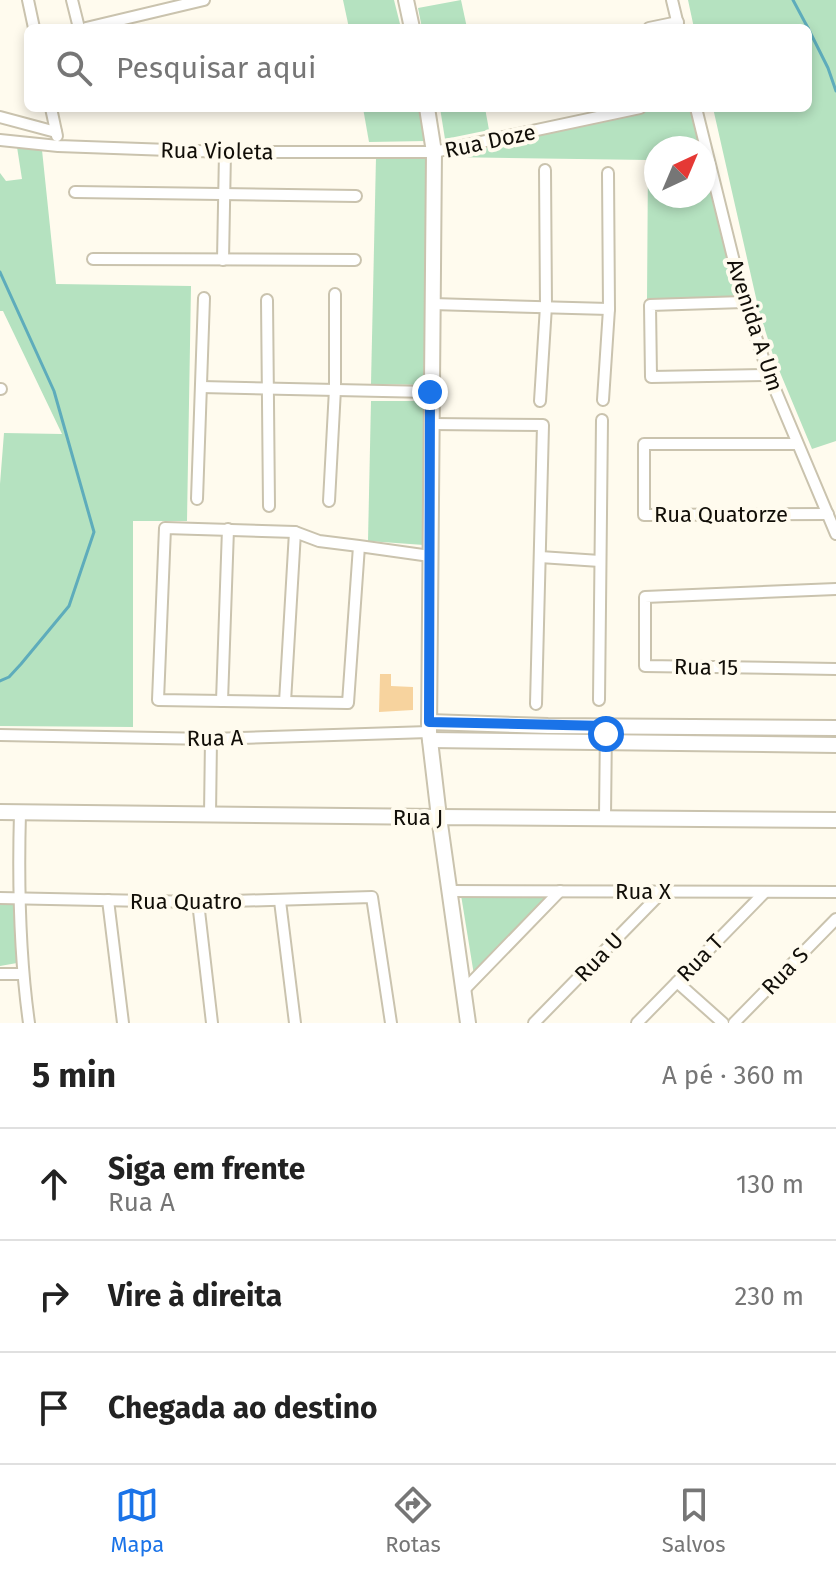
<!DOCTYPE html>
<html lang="pt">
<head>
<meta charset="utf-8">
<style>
	:root { --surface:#fff; --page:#f2f2f2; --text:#222; --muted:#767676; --line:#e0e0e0; --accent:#1a73e8 }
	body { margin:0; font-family:"Fira Sans",sans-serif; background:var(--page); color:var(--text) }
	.compass { position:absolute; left:644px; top:136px; width:72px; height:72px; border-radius:50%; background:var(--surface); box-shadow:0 4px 12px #0003; rotate:44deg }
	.stop { position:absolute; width:24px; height:24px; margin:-18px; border:6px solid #1a73e8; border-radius:50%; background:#fff }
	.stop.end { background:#1a73e8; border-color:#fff; box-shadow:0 2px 8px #0008 }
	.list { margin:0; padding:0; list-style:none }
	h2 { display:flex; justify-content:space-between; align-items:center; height:104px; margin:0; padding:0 32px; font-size:34px }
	h2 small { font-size:26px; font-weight:400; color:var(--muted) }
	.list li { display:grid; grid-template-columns:52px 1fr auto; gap:24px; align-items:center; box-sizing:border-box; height:112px; padding:0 32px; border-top:2px solid var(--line) }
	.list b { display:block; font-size:30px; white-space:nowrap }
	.list p { margin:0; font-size:26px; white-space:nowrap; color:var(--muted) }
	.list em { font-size:26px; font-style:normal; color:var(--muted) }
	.icon { flex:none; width:44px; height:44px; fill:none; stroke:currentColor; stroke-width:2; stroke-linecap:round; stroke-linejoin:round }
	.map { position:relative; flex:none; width:836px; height:1023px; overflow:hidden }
	.search { position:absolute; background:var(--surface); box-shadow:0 4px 12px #0003; left:24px; right:24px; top:24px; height:88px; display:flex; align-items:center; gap:20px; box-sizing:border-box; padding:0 28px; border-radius:12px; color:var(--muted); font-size:30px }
	.sheet { height:440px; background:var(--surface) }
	nav { display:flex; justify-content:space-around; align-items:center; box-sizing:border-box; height:112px; border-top:2px solid var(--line); background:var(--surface); font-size:22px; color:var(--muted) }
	nav a { display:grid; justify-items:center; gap:4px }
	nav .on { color:var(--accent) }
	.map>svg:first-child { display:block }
	.green { fill:#b5e2c0 }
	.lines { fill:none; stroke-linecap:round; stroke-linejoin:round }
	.stream { stroke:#5eacbb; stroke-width:3 }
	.building { fill:#f7d39e }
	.minor-casing { stroke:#cac3ae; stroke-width:14 }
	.tertiary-casing { stroke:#cac3ae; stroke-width:18 }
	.secondary-casing { stroke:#cac3ae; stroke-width:18 }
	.minor { stroke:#fff; stroke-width:10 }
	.tertiary { stroke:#fff; stroke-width:14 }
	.secondary { stroke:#fff; stroke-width:14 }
	.route { stroke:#1a73e8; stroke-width:10 }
	.labels { text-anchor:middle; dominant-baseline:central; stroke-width:8; stroke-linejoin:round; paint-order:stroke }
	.street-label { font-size:22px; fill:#110e08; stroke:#fffbee }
</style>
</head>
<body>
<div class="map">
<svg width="836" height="1023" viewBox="0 0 836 1023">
	<rect width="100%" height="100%" fill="#fffbee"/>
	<g class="green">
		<path d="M343 0H394L401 28H349Z"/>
		<path d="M461 0 467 28H422L418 8Z"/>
		<path d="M688 0H836V441L812 449 774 358 759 311 713 108H808V28H694Z"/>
		<path d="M363 108H419L426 141 369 142Z"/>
		<path d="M440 108H485L489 130 445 139Z"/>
		<path d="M659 108H692L702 148H656V196H704V158L738 296 647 301 648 160 446 157Z"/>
		<path d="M17 147 42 150 56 284 191 286 187 521H133V727L0 726V484L4 433 62 434 3 311H0V173L6 181 22 179Z"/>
		<path d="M427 156 426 385 371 384 376 157Z"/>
		<path d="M371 401H426L424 545 368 541Z"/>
		<path d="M553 894 474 975 461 895Z"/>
		<path d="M0 902H13L17 963 0 966Z"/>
	</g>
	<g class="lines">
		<g class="stream">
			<path d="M793 0 808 28"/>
			<path d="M808 28 828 68 836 91"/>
			<path d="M0 272 54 391 94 532 69 606 21 664 9 677 0 681"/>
		</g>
	</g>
	<path class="building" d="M380 674H391V686L413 687V710L379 712Z"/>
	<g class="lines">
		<g class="minor-casing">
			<g id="minor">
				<path d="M28 0 34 28"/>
				<path d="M72 0 79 28"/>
				<path d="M672 0 678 25"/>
				<path d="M86 28 204 0"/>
				<path d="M649 28 678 22"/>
				<path d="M51 108 57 136"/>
				<path d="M696 108 744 302 769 375 836 534"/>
				<path d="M0 117 56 132"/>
				<path d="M0 140 58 146 225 152H434L640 108"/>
				<path d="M75 192 356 196"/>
				<path d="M93 259 355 260"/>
				<path d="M223 260 225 152"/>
				<path d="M267 300 269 506"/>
				<path d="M744 302 650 305 651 377 769 375"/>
				<path d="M432 304 609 309"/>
				<path d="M201 387 430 392"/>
				<path d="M0 389H1"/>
				<path d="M603 400 609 309 608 173"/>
				<path d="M540 401 546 306 545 170"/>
				<path d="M431 424 543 425 536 704"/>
				<path d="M797 444H644V515L828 514"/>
				<path d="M197 499 204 298"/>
				<path d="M329 501 335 389V294"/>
				<path d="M359 546 348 703 158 700 165 528 295 532 319 541 359 546 430 556"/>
				<path d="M540 557 600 561"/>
				<path d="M836 589 645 597V666L836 669"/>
				<path d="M599 700 602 420"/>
				<path d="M222 701 228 529"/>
				<path d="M285 702 295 532"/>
				<path d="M0 735 211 739 429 732"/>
				<path d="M20 812C18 883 19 952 29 1023"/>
				<path d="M210 815 211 739"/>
				<path d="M605 817 606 726"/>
				<path d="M449 891 836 892"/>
				<path d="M0 898 198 902 372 897 391 1023"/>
				<path d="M108 900 123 1023"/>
				<path d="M280 901 295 1023"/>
				<path d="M198 902 212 1023"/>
				<path d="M0 974H22"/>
				<path d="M677 982 723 1023"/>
				<path d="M463 991 560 891"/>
				<path d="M534 1023 664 890"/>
				<path d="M637 1023 764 893"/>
				<path d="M734 1023 836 919"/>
			</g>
		</g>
		<g class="tertiary-casing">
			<g id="tertiary">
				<path d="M429 722 548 726 836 728"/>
				<path d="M430 740 836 745"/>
				<path d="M468 1023 439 817 836 820"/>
			</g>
		</g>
		<g class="secondary-casing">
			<g id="secondary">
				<path d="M406 0 412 28"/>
				<path d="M0 812 439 817 429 732 434 152 427 108"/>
			</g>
		</g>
		<use href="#minor" class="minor"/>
		<use href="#tertiary" class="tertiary"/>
		<use href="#secondary" class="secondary"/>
	</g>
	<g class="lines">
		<path class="route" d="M430 392 429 722 606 726V734"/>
	</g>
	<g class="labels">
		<g class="street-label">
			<text transform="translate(490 141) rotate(-12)">Rua Doze</text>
			<text transform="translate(217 151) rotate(1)">Rua Violeta</text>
			<text transform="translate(755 325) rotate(72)">Avenida A Um</text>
			<text x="721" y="514">Rua Quatorze</text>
			<text transform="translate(706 667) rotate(1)">Rua 15</text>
			<text transform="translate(215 738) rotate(-1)">Rua A</text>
			<text x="418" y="817">Rua J</text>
			<text x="643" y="891">Rua X</text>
			<text x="186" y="901">Rua Quatro</text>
			<text transform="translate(599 957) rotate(-46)">Rua U</text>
			<text transform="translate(700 958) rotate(-46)">Rua T</text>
			<text transform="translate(785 971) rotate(-46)">Rua S</text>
		</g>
	</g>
</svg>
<svg class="compass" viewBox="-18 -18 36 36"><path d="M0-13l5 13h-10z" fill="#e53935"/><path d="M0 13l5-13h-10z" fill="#767676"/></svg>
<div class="stop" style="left:606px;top:734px"></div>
<div class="stop end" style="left:430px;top:392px"></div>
<div class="search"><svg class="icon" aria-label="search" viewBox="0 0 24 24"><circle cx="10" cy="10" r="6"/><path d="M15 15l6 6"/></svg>Pesquisar aqui</div>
</div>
<section class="sheet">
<h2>5 min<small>A pé · 360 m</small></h2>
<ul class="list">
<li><svg class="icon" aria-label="ahead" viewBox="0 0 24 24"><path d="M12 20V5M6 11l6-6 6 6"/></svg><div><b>Siga em frente</b><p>Rua A</p></div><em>130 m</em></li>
<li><svg class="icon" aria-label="right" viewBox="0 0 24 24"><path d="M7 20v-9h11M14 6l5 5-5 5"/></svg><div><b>Vire à direita</b></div><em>230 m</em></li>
<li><svg class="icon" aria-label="arrive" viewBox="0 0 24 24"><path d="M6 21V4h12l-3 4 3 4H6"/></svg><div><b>Chegada ao destino</b></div></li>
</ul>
</section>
<nav>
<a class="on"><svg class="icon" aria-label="map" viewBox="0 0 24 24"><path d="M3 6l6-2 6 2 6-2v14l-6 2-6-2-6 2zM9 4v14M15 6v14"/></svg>Mapa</a>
<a><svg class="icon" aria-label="directions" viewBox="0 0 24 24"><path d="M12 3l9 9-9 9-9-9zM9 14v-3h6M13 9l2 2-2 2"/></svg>Rotas</a>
<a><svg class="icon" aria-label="saved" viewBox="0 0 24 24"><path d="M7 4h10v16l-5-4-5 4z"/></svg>Salvos</a>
</nav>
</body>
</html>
